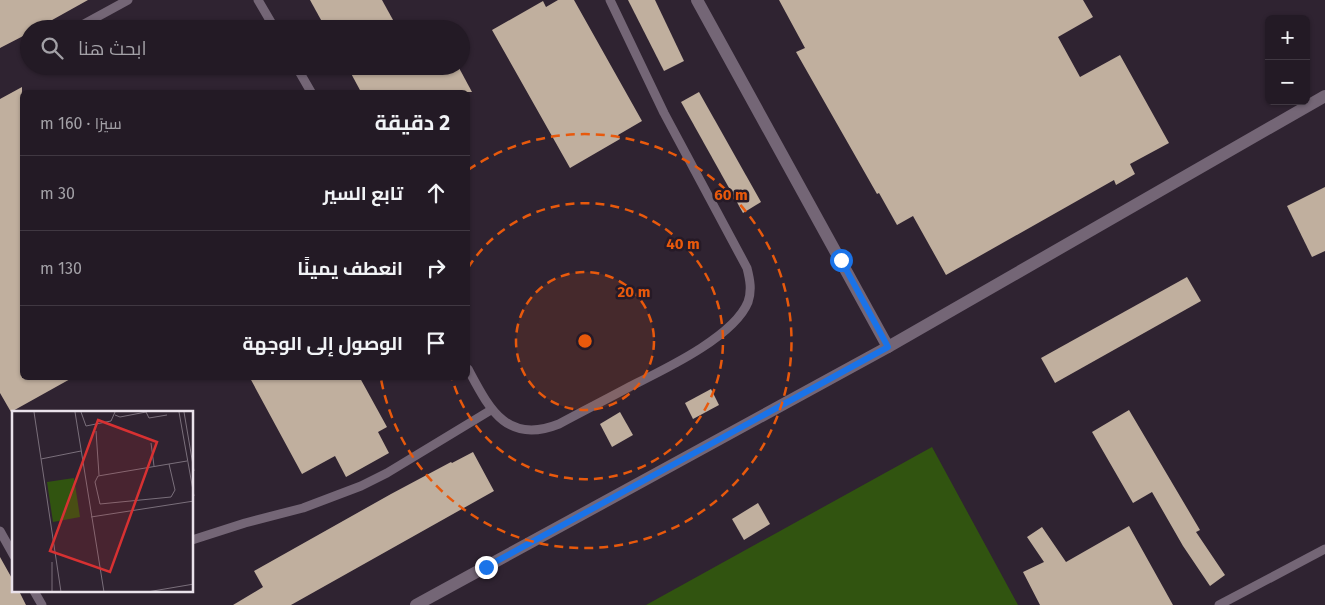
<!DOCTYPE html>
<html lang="ar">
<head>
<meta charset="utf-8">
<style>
	:root { --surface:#231a25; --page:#2b232d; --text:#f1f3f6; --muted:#a3a1a7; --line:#403842 }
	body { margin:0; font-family:"Fira Sans",Cairo,sans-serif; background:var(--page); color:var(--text); direction:rtl }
	.controls { position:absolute; right:15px; top:15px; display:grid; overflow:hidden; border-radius:8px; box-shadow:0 1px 4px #0004 }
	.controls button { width:45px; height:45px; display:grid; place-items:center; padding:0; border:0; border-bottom:1px solid var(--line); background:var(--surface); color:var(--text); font:25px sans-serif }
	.stop { position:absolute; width:15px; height:15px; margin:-11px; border:4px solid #1a73e8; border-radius:50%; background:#fff }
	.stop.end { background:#1a73e8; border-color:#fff; box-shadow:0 1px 5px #0008 }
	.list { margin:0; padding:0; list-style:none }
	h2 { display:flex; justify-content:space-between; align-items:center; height:65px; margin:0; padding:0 20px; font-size:21px }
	h2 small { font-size:16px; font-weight:400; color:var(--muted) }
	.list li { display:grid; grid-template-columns:32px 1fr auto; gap:15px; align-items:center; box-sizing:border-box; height:75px; padding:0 20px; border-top:1px solid var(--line) }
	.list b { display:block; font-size:19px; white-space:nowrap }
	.list em { font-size:16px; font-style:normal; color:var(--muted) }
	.icon { flex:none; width:28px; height:28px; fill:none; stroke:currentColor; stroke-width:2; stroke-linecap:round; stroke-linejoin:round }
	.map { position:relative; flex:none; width:1325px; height:605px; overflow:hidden; direction:ltr }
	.search { position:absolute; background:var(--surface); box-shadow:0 1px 4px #0004; left:20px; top:20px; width:450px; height:55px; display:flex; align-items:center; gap:12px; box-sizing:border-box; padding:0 18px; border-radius:28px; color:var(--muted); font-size:19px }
	.panel { position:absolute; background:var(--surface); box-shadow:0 1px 4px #0004; left:20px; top:90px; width:450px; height:290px; border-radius:8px; direction:rtl }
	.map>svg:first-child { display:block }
	.green { fill:#315410 }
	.building { fill:#c0af9e }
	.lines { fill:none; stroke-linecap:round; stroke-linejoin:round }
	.service { stroke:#746676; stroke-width:9 }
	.minor { stroke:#746676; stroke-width:12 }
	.route { stroke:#1a73e8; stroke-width:6 }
	.ring { fill:none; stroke:#e8590c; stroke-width:2.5; stroke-dasharray:9 6 }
	.inset-road { fill:none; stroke:#7a6f7b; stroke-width:1 }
	.view { fill:#d73132; fill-opacity:0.15; stroke:#d73132; stroke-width:2.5 }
	.inset-edge { fill:none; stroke:#eae2eb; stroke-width:2.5 }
	.centre { fill:#e8590c; stroke:#261a27; stroke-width:2.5 }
	.ring-label { font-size:15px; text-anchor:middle; font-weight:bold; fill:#e8590c; stroke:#261a27; stroke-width:5; stroke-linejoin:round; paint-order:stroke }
</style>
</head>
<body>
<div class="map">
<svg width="1325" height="605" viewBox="0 0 1325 605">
	<rect width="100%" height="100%" fill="#2f2331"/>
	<path class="green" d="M932 447 1018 605H646Z"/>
	<g class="building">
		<path d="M0 0H88L36 29H29V33L0 48Z"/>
		<path d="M310 0H382L398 29H326Z"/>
		<path d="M558 0H574L642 121 618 135 620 139 570 168 492 30 543 1 546 7Z"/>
		<path d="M628 0H655L684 61 664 71Z"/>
		<path d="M779 0H1083L1093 17 1058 37 1080 77 1120 55 1169 143 1130 164 1135 174 1116 185 1114 180 946 275 913 216 897 225 879 193 877 194 796 52 805 48Z"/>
		<path d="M347 66H458L472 92H361Z"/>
		<path d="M22 87V378H72L11 412 0 393V99Z"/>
		<path d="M699 92 761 202 743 213 681 102Z"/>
		<path d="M1325 187V251L1312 257 1287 206Z"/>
		<path d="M1187 277 1201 301 1055 383 1041 358Z"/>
		<path d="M250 378H360L387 427 378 432 389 453 346 477 335 456 302 474Z"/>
		<path d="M711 389 719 405 693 419 685 403Z"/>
		<path d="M1129 410 1200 530 1196 532 1225 575 1210 586 1183 546 1152 492 1133 503 1092 432Z"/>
		<path d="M620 412 633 435 612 447 600 424Z"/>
		<path d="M473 452 494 491 291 605H233L263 587 254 571 391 494 451 462 452 463Z"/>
		<path d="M758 503 770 524 744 540 732 519Z"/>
		<path d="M1129 526 1173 605H1040L1023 572 1044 562 1027 537 1042 527 1066 562Z"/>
		<path d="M0 557 14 582V591H19L26 605H0Z"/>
	</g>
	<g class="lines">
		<g class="service">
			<path d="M258 0 275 29"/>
			<path d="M75 29 128 0"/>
			<path d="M296 66 311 92"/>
			<path d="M468 369C489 408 506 445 559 424 583 411 607 399 631 386 663 370 734 337 748 302 752 290 750 280 747 268L664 113 610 0"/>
			<path d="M0 531 14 556"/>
			<path d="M192 540 245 523 303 508 361 486 387 473 491 410"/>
			<path d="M34 591 42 605"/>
			<path d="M1219 605 1325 549"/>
		</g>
		<g class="minor">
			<path d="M697 0 888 347"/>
			<path d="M416 605 888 347 1325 96"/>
		</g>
	</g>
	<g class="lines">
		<path class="route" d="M486 567 888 347 841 260"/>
	</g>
	<circle cx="585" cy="341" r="69" fill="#e8590c" fill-opacity=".12"/>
	<g class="ring">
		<circle cx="585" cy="341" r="69"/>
		<path d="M468 268A138 138 0 1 1 452 378"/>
		<path d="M468 170A207 207 0 1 1 381 379"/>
	</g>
	<g transform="translate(12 411)">
		<rect width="181" height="181" fill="#2f2331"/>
		<path d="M62 67 68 106 41 111 35 71Z" fill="#315410"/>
		<path class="inset-road" d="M22 1 49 181M63 1 92 181M69 1 74 15 99 10 103 1M134 1 137 7 155 4M167 1 182 85M172 1 182 60M103 4 108 6 134 1M84 20 87 64M139 32 142 55M29 48 69 40M157 53 163 79 159 86 88 93 83 71 86 65ZM157 53 175 50M79 106 182 90M40 181V151M135 181 182 173"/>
		<path class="view" d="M86 9 145 31 98 161 38 140Z"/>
		<rect width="181" height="181" class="inset-edge"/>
	</g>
	<circle cx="585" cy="341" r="8" class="centre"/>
	<g class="ring-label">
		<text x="731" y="200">60 m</text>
		<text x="683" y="249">40 m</text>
		<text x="634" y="297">20 m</text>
	</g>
</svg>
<div class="controls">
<button>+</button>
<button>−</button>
</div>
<div class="stop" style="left:841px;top:260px"></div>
<div class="stop end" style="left:486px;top:567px"></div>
<div class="search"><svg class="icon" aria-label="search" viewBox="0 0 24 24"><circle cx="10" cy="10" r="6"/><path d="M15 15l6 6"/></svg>ابحث هنا</div>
<section class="panel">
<h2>2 دقيقة<small>سيرًا · 160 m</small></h2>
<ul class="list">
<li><svg class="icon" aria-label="ahead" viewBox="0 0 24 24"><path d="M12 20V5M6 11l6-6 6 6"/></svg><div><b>تابع السير</b></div><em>30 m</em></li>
<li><svg class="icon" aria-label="right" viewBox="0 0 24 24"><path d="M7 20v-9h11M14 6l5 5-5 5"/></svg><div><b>انعطف يمينًا</b></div><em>130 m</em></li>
<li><svg class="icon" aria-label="arrive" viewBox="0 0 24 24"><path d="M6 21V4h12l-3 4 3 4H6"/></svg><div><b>الوصول إلى الوجهة</b></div></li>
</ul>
</section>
</div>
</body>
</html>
